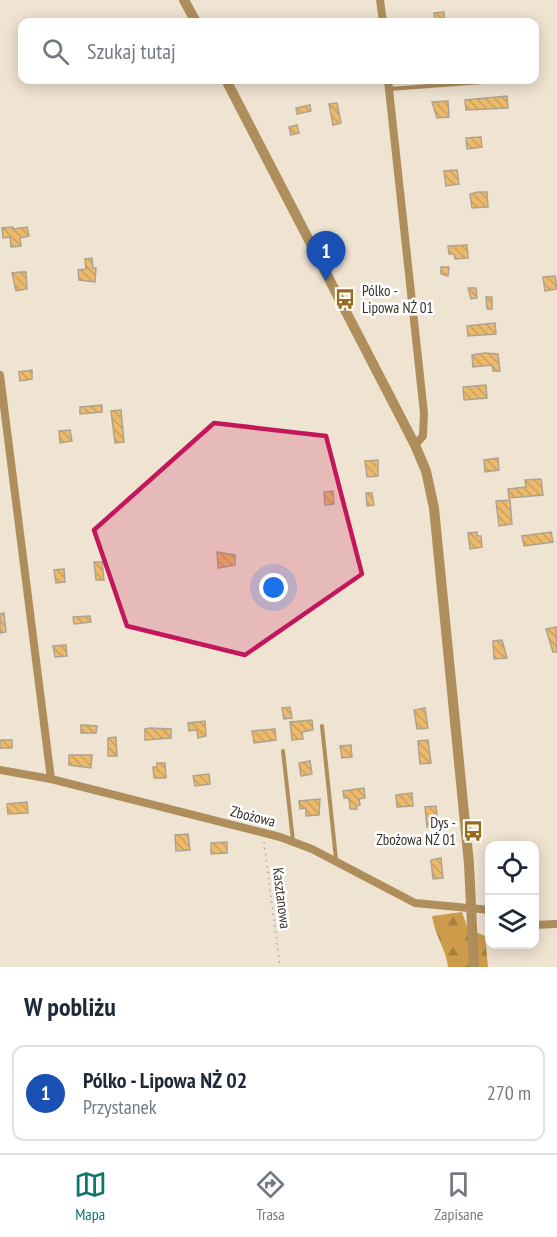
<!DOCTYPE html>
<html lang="pl">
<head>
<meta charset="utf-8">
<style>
	:root { --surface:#fff; --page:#f6f6f7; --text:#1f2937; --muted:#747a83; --line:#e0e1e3; --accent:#0f766e }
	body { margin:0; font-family:"PT Sans Narrow",sans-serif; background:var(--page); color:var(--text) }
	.controls { position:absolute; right:18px; bottom:18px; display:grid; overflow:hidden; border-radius:12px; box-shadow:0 3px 15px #0003 }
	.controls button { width:54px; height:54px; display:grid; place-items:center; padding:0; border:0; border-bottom:2px solid var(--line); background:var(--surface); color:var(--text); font:30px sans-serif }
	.you { position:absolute; left:274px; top:588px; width:21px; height:21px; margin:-15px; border:4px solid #fff; border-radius:50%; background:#1a73e8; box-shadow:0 0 0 9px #1a73e833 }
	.badge { display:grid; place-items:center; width:39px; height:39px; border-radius:50%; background:var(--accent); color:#fff; font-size:20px; font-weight:700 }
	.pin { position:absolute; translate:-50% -50px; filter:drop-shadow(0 2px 3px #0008) }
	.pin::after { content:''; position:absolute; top:32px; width:21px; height:18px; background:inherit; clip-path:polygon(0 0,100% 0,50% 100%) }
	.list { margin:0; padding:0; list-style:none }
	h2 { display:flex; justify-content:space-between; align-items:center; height:78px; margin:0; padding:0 24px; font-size:26px }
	h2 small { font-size:20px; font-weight:400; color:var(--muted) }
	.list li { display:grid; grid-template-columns:39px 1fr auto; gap:18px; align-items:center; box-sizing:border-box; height:96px; margin:0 12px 12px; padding:0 12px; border:2px solid var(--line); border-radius:12px }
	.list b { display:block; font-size:22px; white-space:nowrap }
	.list p { margin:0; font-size:20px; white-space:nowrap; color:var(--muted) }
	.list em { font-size:20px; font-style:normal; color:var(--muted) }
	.icon { flex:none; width:33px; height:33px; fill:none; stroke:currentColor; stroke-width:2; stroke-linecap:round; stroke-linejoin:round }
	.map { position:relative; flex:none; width:557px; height:967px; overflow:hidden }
	.search { position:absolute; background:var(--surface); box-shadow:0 3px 15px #0003; left:18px; right:18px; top:18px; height:66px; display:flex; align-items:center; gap:15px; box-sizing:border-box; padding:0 21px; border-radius:12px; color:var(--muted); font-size:22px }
	.sheet { height:186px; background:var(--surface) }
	nav { display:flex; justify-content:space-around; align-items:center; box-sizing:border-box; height:84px; border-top:2px solid var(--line); background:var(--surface); font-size:16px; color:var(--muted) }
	nav a { display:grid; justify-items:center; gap:3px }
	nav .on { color:var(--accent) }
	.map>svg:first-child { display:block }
	.forest { fill:url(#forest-firs) }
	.building { fill:url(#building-back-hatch); stroke:#aea392; stroke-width:1.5 }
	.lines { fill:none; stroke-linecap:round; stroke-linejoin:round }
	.path { stroke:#ada395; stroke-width:1.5; stroke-dasharray:1.5 4.5; stroke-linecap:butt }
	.service { stroke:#af8e5c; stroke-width:4 }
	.minor { stroke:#af8e5c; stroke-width:8 }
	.tertiary { stroke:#af8e5c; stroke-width:10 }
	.marked { fill:#c2185b; fill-opacity:0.2; stroke:#c2185b; stroke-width:4.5; stroke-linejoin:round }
	.labels { text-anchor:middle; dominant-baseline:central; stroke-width:5; stroke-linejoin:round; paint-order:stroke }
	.poi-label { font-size:15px; fill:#36312a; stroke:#fff; text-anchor:start }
	.street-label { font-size:15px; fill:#36312a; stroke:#fff }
</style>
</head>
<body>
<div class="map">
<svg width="557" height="967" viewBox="0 0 557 967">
	<defs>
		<pattern id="forest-firs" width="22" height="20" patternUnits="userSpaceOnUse" patternTransform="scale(1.5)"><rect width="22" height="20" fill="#cc9c4b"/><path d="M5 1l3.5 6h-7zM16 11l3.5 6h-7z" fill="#a6803f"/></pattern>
		<pattern id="building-back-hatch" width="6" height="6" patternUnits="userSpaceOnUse" patternTransform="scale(1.5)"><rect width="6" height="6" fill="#ecba6a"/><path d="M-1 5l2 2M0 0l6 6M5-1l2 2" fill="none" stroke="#cba05c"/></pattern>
	</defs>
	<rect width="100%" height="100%" fill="#efe3d1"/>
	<path class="forest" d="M462 912 468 929 485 936 488 967H448C446 949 435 936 432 916Z"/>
	<g class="building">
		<path d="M444 12 445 22H435L434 13Z"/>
		<path d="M507 96 508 108 466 110 465 100Z"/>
		<path d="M448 101 449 117 437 118 432 102Z"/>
		<path d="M337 103 341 123 333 125 329 104Z"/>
		<path d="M310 105 311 111 297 114 296 108Z"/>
		<path d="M297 125 299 133 291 135 289 127Z"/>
		<path d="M481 137 482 147 467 149 466 138Z"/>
		<path d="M457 170 459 184 446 186 444 171Z"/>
		<path d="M478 192H487L488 207 472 208 470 194Z"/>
		<path d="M13 227V229L27 227 29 236 20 238 21 246 11 247 10 237 3 238 2 228Z"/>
		<path d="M467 245 468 258 455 259 454 254H449L448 246Z"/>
		<path d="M92 258 93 268H96L95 282 79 280 78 270 86 269 85 259Z"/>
		<path d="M441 267H449L448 276 441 274Z"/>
		<path d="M20 272H26L27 289 16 291 12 273Z"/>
		<path d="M555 276 557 289 545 291 543 277Z"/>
		<path d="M468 288H476L477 298 471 299Z"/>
		<path d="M486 297H492V309H487Z"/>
		<path d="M495 323 496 334 468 336 467 326Z"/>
		<path d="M485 353 498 354 500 371H493L492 365 473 367 472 355Z"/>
		<path d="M32 370V379L20 381 19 372Z"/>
		<path d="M486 385 487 398 464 400 463 387Z"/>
		<path d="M102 405V412L80 414V407Z"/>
		<path d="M121 410 124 442 115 443 111 411Z"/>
		<path d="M70 430 72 441 60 443 59 431Z"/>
		<path d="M498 458 499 470 485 472 484 460Z"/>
		<path d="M378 460V476L367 477 365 461Z"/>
		<path d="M541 479 543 495 509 498 508 489 526 487 525 480Z"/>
		<path d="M333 491 334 504 325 505 324 492Z"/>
		<path d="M366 493H372L374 505 367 506Z"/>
		<path d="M510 500 512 524 499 526 496 501Z"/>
		<path d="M477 532V536H481L482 547 470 549 468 533Z"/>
		<path d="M551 532 553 542 524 546 522 536Z"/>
		<path d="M217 552 235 555V565L218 568Z"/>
		<path d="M94 562H102L104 580H96Z"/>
		<path d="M64 569 65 582 56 583 54 570Z"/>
		<path d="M4 613 6 632 0 633V614Z"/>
		<path d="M90 616 91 622 74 624 73 617Z"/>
		<path d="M556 627 557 652H553L546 629Z"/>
		<path d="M502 640 507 658 494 659 493 641Z"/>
		<path d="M66 645 67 656 55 657 53 646Z"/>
		<path d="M290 707 292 718 284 719 282 708Z"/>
		<path d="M425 708 428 728 417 729 414 710Z"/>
		<path d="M312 720 313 730 302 732 303 739 292 740 290 722Z"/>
		<path d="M205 721 206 736 198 738 197 730 189 731 188 723Z"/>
		<path d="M81 725 97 726 96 733H81Z"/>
		<path d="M151 728 171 729V738L145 740V729Z"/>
		<path d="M275 729 276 740 254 743 252 731Z"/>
		<path d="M116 737 117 756H108V738Z"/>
		<rect x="0" y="740" width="12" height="8"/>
		<path d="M428 740 431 763 420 764 418 741Z"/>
		<path d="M351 745 352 757 342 758 340 746Z"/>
		<path d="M69 755H92L91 768 69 765Z"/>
		<path d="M310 761 312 774 301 776 299 763Z"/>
		<path d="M157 763H165L166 778H154L153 767H157Z"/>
		<path d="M209 774 210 784 195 786 193 776Z"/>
		<path d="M364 788 365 798 359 799 360 805 356 806 357 809H350L349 798H344L343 791Z"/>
		<path d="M412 793 413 806 397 807 396 795Z"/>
		<path d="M320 799 319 815 306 816V808L300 809 299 801Z"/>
		<path d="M27 802 28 813 8 814 7 804Z"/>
		<path d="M436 806 438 826 427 827 425 807Z"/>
		<path d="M188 834 190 850 176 851 175 835Z"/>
		<path d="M227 842V853L211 854V843Z"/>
		<path d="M441 858 443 878 433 879 431 860Z"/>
	</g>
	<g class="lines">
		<path class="path" d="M264 842 280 967"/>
		<g class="service">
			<path d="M389 89 511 80"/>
			<path d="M322 726 336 859"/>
			<path d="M283 751 293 841"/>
		</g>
		<g class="minor">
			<path d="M380 0 383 22"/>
			<path d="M388 80 424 413 423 436 415 445"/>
			<path d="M0 375 51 779"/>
			<path d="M0 770 51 779 280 837 312 849 415 903 490 910"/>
			<path d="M534 925 557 924"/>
		</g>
		<g class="tertiary">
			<path d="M184 0 196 22"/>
			<path d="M226 80 415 445 426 471 434 508 469 864 474 967"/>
		</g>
	</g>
	<path class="marked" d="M214 423 326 436 362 574 245 655 127 626 94 530Z"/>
	<defs>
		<g id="bus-bare" transform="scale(1.62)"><path d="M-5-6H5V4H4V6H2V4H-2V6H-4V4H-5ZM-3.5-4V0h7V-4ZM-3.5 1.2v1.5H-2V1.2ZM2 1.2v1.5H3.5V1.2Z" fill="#976b19" stroke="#fff" stroke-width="2.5" paint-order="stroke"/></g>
	</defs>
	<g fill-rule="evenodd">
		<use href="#bus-bare" x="345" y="299"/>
		<use href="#bus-bare" x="473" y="831"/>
	</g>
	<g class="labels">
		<g class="poi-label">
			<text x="362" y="290">Pólko -<tspan x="362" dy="17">Lipowa NŻ 01</tspan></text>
			<text x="456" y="822" text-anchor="end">Dys -<tspan x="456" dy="17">Zbożowa NŻ 01</tspan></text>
		</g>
		<g class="street-label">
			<text transform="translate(253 816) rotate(14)">Zbożowa</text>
			<text transform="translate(282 898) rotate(83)">Kasztanowa</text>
		</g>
	</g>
</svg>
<div class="controls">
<button><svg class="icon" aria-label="locate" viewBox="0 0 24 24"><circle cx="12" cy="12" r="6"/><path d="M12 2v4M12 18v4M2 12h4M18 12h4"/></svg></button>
<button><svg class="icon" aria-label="layers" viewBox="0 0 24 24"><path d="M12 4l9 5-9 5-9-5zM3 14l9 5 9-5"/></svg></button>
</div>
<div class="you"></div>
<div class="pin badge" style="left:326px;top:281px;background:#1a4fb4">1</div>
<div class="search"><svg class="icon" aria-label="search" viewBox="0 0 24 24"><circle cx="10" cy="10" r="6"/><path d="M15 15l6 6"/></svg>Szukaj tutaj</div>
</div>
<section class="sheet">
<h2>W pobliżu<small></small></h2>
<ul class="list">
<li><span class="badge" style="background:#1a4fb4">1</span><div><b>Pólko - Lipowa NŻ 02</b><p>Przystanek</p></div><em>270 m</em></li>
</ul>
</section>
<nav>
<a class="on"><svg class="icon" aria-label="map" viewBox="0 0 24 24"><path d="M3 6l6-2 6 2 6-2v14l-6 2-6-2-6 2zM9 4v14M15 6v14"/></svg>Mapa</a>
<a><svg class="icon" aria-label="directions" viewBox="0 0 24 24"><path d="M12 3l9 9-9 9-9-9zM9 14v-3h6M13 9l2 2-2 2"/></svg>Trasa</a>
<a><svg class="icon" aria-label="saved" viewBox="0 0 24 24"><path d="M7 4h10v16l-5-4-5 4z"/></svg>Zapisane</a>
</nav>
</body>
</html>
